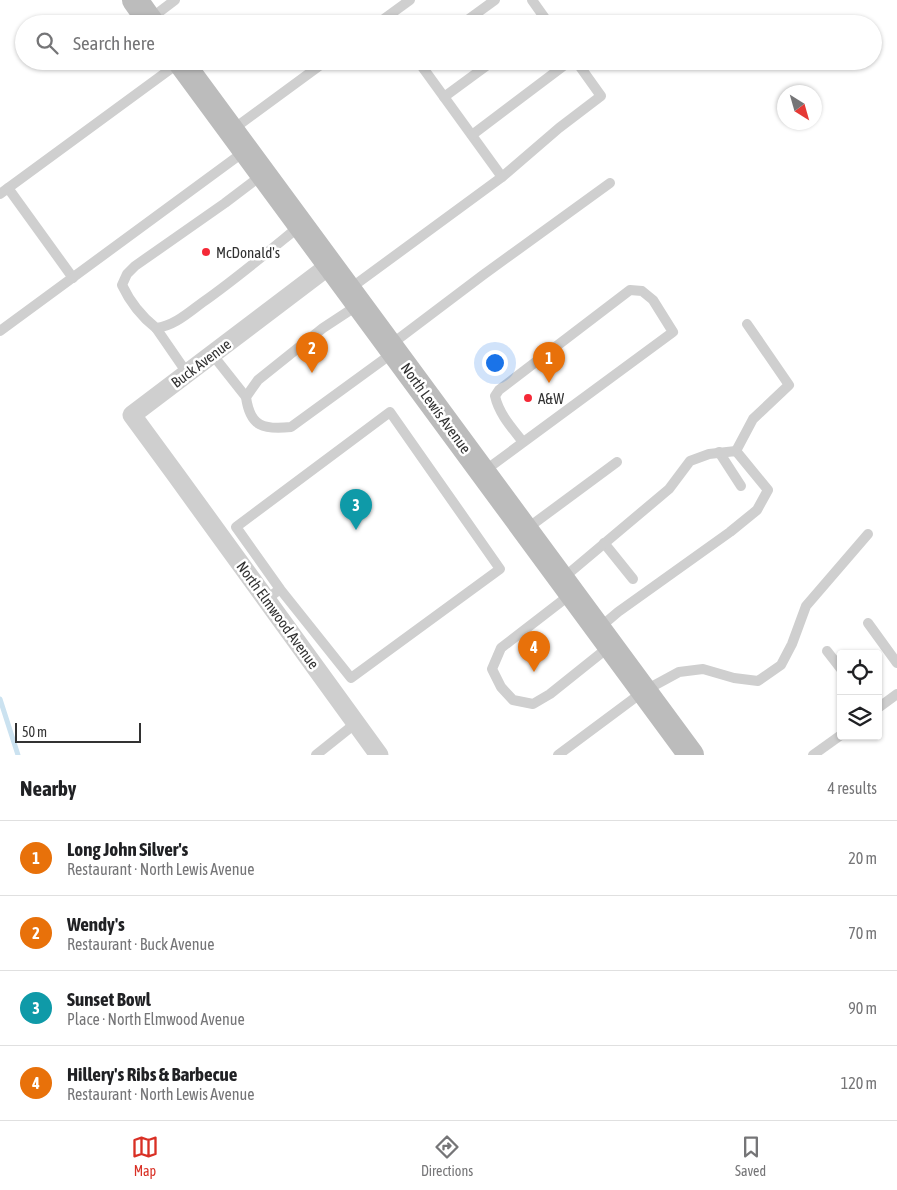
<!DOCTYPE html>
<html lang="en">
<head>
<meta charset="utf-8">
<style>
	:root { --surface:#fff; --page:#f2f2f2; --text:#202124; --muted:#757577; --line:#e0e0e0; --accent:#d93025 }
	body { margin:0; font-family:"Asap Condensed",sans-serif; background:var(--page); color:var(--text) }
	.controls { position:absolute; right:15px; bottom:15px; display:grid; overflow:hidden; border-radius:5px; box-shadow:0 1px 4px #0004 }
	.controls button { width:45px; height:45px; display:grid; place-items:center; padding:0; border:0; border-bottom:1px solid var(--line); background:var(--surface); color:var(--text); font:25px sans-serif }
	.compass { position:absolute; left:777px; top:85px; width:45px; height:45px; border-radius:50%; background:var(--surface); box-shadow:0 1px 4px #0004; rotate:143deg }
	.scale { position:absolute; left:15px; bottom:12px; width:126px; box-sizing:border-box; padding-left:5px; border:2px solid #323232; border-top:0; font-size:14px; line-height:18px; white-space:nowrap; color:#323232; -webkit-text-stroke:4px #fff; paint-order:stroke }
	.you { position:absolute; left:494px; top:362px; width:18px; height:18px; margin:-12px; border:4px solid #fff; border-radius:50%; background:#1a73e8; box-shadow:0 0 0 8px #1a73e833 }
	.badge { display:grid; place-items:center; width:32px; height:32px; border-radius:50%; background:var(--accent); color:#fff; font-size:16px; font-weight:700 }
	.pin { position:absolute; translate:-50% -41px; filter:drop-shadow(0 1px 2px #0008) }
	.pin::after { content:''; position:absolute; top:26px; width:18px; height:15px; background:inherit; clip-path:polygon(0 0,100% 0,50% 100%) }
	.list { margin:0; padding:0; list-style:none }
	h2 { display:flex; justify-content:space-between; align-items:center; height:65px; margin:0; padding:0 20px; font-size:21px }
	h2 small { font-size:16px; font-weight:400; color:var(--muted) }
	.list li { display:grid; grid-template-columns:32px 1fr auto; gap:15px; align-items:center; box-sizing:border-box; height:75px; padding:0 20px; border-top:1px solid var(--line) }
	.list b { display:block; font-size:19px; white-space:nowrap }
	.list p { margin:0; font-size:16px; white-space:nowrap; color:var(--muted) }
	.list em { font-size:16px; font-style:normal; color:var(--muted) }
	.icon { flex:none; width:28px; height:28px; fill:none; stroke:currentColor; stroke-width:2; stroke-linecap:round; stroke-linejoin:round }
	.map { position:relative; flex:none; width:897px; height:755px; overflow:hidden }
	.search { position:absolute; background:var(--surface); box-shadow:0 1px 4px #0004; left:15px; right:15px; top:15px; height:55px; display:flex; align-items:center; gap:12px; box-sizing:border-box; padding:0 18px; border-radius:28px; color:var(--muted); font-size:19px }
	.sheet { height:365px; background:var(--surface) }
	nav { display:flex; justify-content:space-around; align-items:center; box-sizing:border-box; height:70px; border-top:1px solid var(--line); background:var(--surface); font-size:14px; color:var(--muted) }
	nav a { display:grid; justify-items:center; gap:2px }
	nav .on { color:var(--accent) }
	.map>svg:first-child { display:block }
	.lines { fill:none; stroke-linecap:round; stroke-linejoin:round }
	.stream { stroke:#cbe2f0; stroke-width:5 }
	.lane { stroke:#cfcfcf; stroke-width:10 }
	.street { stroke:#cfcfcf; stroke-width:19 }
	.secondary { stroke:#bcbcbc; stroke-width:26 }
	.poi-dot { fill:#f52937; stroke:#fff; stroke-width:2 }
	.labels { text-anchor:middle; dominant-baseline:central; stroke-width:5; stroke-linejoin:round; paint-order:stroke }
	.poi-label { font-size:15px; fill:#323232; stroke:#fff; text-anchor:start }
	.street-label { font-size:15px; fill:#323232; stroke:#fff }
</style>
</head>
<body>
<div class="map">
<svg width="897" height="755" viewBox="0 0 897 755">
	<rect width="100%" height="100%" fill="#fff"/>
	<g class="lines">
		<path class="stream" d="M0 699 18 755"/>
		<g class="lane">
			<path d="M532 0 549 24"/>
			<path d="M150 19 175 0"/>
			<path d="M377 24 410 0"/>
			<path d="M462 24 495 0"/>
			<path d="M418 61 502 177"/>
			<path d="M444 97 493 61"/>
			<path d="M232 130 326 61"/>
			<path d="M472 135 570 61"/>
			<path d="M262 175 225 203 135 266 127 274 122 285C130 302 142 317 156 328 174 326 188 313 203 302 237 278 269 251 301 225"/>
			<path d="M8 188 73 278"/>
			<path d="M0 194 180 62"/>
			<path d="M348 290 502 177 559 128 601 96 576 61"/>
			<path d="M358 305 323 328 258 380 246 397C250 427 264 430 291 427L394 352"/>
			<path d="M156 328 187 373"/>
			<path d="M0 331 245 151"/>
			<path d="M389 346 483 275 610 183"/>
			<path d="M212 354 246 397"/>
			<path d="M736 451 753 419 789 385 747 324"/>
			<path d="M719 452 741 486"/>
			<path d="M483 472 673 332 653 300 642 291 630 290 499 390 495 396C499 414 512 428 523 442"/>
			<path d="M525 530 617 462"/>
			<path d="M604 543 633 579"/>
			<path d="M562 579 669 489 690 461 709 454 736 451 768 490 757 510 730 532 618 612 598 629"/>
			<path d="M571 594 501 648 492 669 501 687 513 700 533 704 550 694 610 646"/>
			<path d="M267 599 280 589 236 527 390 412 500 569 351 678 280 589"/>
			<path d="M868 623 897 663"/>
			<path d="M827 651 841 669"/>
			<path d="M878 708 897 694"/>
			<path d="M316 755 356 723"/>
			<path d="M558 755 644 691 679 672 703 669 734 678 758 681 781 665 792 644 806 606 868 534"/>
			<path d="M813 755 841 735"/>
		</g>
		<path class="street" d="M330 265 132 415 176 475 379 755"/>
		<g class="secondary">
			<path d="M135 0 152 24"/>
			<path d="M180 61 691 755"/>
		</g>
	</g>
	<g class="poi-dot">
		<circle cx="206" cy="252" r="5"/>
		<circle cx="528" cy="398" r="5"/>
	</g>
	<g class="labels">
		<g class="poi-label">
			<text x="216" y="252">McDonald's</text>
			<text x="538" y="398">A&amp;W</text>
		</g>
		<g class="street-label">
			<text transform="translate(201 363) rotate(-37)">Buck Avenue</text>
			<text transform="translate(436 408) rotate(54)">North Lewis Avenue</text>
			<text transform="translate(278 615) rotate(54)">North Elmwood Avenue</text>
		</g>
	</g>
</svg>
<div class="controls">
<button><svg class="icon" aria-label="locate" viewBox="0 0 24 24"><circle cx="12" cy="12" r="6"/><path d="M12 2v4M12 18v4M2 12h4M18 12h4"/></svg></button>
<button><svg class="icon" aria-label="layers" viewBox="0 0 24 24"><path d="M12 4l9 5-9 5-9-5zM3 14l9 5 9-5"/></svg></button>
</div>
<svg class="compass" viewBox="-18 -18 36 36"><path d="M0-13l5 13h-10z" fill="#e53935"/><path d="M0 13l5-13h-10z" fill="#757577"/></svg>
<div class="scale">50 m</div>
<div class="you"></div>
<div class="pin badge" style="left:549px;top:383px;background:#e8710a">1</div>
<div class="pin badge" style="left:312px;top:373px;background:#e8710a">2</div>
<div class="pin badge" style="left:356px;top:530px;background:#0f9aa8">3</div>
<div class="pin badge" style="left:534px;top:672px;background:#e8710a">4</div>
<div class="search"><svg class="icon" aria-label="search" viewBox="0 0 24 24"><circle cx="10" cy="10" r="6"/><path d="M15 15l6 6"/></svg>Search here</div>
</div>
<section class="sheet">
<h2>Nearby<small>4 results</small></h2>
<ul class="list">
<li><span class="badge" style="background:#e8710a">1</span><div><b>Long John Silver's</b><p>Restaurant · North Lewis Avenue</p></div><em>20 m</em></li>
<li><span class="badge" style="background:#e8710a">2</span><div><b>Wendy's</b><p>Restaurant · Buck Avenue</p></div><em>70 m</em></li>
<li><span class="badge" style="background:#0f9aa8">3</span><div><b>Sunset Bowl</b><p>Place · North Elmwood Avenue</p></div><em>90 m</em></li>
<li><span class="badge" style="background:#e8710a">4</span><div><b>Hillery's Ribs &amp; Barbecue</b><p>Restaurant · North Lewis Avenue</p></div><em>120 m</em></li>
</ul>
</section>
<nav>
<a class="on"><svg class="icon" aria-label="map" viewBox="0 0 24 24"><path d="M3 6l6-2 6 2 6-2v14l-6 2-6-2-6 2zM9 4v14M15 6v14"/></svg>Map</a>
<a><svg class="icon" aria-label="directions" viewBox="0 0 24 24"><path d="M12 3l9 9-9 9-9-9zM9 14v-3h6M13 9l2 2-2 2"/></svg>Directions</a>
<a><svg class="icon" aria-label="saved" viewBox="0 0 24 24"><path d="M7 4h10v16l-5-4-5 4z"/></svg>Saved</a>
</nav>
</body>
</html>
